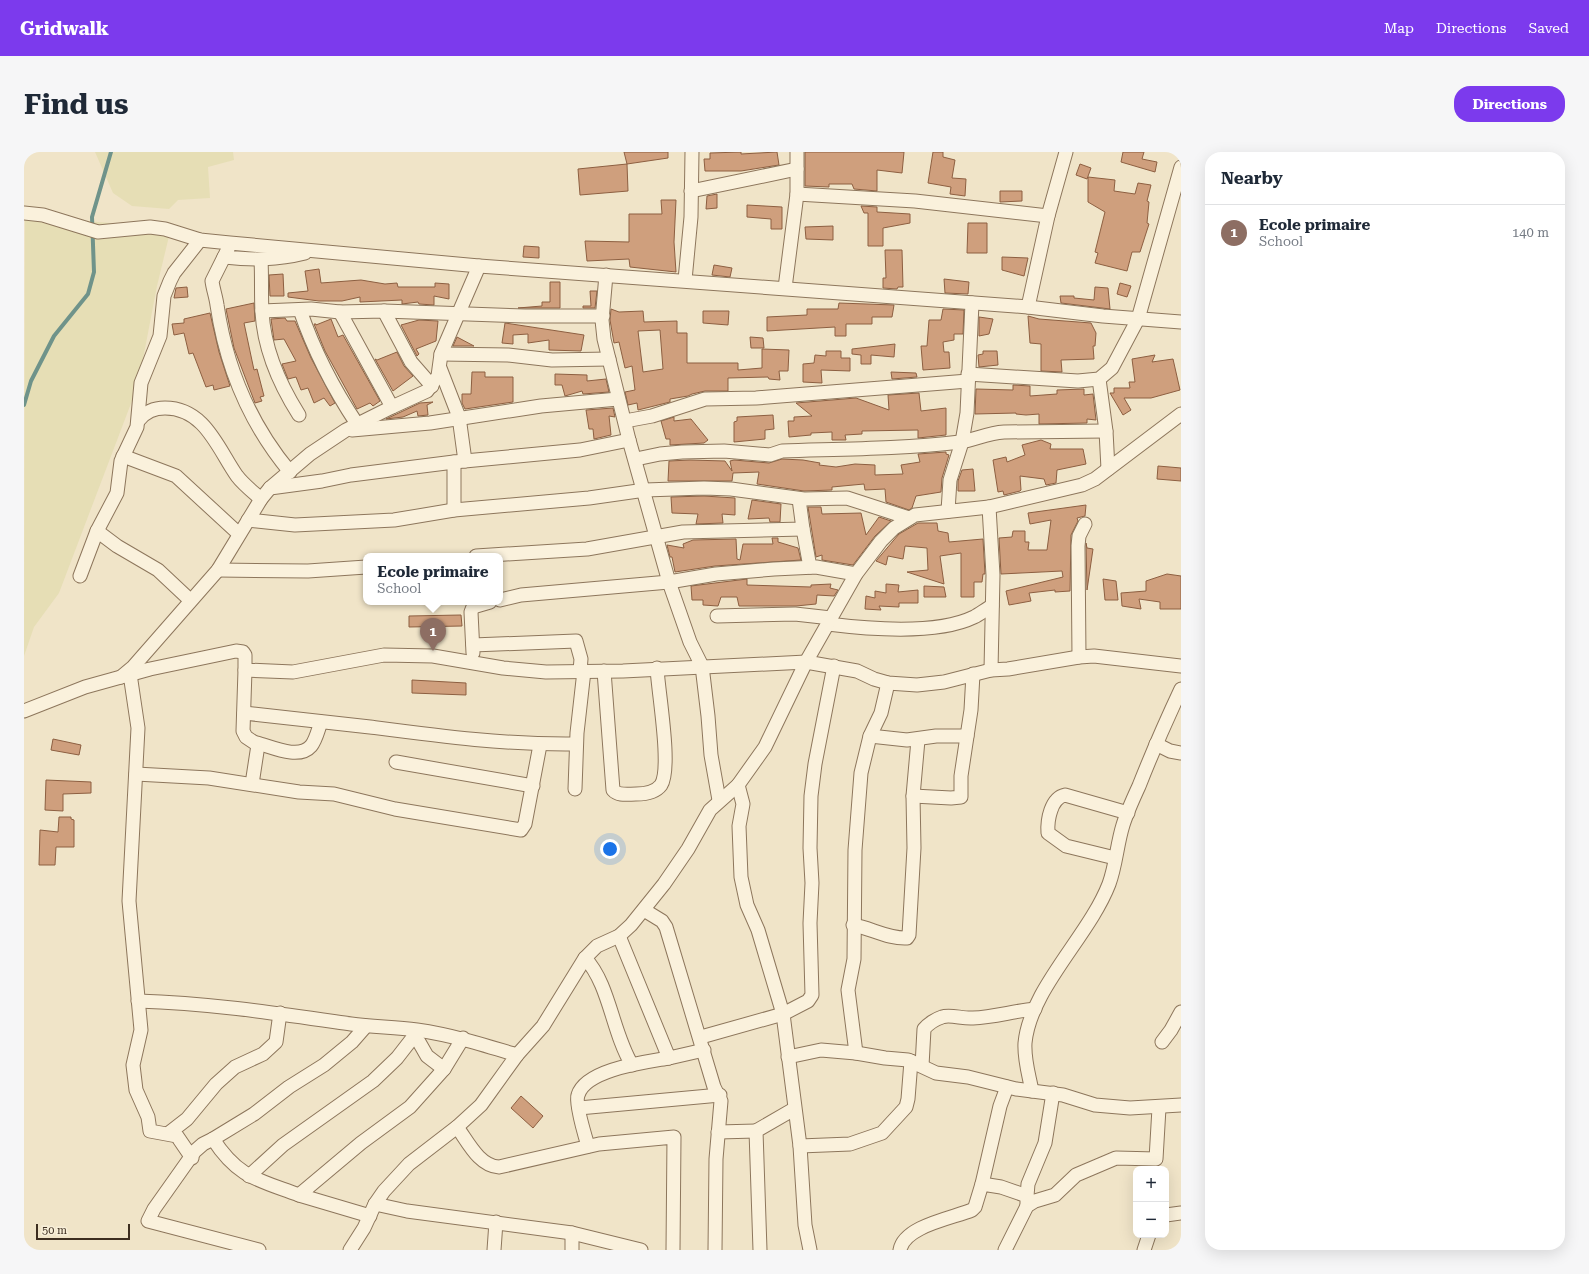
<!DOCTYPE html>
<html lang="en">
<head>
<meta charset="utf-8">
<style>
	:root { --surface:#fff; --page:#f6f6f7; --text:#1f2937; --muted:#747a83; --line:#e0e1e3; --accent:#7c3aed }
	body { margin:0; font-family:"Roboto Serif",serif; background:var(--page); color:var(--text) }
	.controls { position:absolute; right:12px; bottom:12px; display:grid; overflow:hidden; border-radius:8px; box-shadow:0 4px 16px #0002 }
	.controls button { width:36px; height:36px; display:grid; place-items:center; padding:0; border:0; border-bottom:1px solid var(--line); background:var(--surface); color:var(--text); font:20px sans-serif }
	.scale { position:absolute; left:12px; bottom:10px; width:94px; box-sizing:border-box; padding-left:4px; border:2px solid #3d2e20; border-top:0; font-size:11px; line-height:14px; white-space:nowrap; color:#3d2e20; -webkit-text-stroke:3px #f7eed8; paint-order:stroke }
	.you { position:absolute; left:586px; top:697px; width:14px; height:14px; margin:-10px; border:3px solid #fff; border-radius:50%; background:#1a73e8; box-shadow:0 0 0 6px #1a73e833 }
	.badge { display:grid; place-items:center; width:26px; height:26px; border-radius:50%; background:var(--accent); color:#fff; font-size:13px; font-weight:700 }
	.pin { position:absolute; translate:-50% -33px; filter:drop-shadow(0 1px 2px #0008) }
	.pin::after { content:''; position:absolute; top:21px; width:14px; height:12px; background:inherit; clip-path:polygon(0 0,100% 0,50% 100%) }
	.popup { position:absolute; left:339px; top:401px; width:140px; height:52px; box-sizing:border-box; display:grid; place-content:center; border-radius:8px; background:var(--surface); filter:drop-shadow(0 1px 3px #0005); font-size:13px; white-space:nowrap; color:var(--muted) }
	.popup b { font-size:15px; color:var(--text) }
	.popup::after { content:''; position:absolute; left:50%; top:100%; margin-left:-8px; border:8px solid transparent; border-top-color:var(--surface) }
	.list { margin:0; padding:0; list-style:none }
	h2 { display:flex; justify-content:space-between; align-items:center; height:52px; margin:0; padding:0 16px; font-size:17px }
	h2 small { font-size:13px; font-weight:400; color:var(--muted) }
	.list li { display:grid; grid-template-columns:26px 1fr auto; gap:12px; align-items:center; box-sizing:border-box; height:56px; padding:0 16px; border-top:1px solid var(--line) }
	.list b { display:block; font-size:15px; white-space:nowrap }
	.list p { margin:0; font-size:13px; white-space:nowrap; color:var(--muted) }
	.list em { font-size:13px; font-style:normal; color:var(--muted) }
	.map { position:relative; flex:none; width:1157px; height:1098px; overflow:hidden; border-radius:16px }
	header { display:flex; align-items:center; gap:24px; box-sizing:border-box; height:56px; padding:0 20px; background:var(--accent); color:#fff }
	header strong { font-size:19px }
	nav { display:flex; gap:22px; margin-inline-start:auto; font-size:14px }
	.intro { display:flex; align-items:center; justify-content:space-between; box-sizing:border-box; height:96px; padding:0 24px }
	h1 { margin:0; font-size:28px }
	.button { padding:10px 18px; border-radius:16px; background:var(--accent); color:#fff; font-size:14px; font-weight:700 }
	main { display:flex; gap:24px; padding:0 24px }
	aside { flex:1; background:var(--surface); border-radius:16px; box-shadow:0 4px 16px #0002 }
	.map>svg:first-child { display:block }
	.farmland { fill:#e6deb5 }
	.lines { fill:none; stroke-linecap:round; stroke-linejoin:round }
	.stream { stroke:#6f938a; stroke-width:4 }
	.building { fill:#cf9f7d; stroke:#8d5f41; fill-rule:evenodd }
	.minor-casing { stroke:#8d765c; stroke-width:15 }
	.minor { stroke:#faf1dc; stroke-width:13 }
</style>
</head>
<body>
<header>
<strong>Gridwalk</strong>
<nav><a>Map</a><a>Directions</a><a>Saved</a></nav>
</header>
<div class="intro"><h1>Find us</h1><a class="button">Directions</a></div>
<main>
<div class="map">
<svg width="1157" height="1098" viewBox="0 0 1157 1098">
	<rect width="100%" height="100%" fill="#f0e4c8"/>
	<g class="farmland">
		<path d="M71 0H209L210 8 184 15 186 46 154 48 145 57 108 54 89 41Z"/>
		<path d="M1 64 147 76 133 134 114 233 35 441 10 475 0 504Z"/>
	</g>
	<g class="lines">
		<path class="stream" d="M0 253 7 229 30 184 64 142 70 120 68 65 87 0"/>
	</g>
	<g class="building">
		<path d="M600 0H644V6L603 12Z"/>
		<path d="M717 0V2L753 0 755 13 717 19H681L680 7H686V1Z"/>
		<path d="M781 0H880L878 21 853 18V39L830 37 828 32H805V35L781 34Z"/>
		<path d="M909 0H919V5L931 8 928 26 942 27 941 44 926 42 927 35 904 31Z"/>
		<path d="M1099 0H1120L1118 7 1133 10 1131 20 1097 10Z"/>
		<path d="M603 12 604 39 556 43 554 17Z"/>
		<path d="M1056 12 1067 16 1063 27 1052 23Z"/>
		<path d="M1064 25 1091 28 1090 39 1111 42 1114 31 1127 33 1123 49 1125 50 1123 71 1125 72 1116 100H1108L1103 119 1071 111 1074 101 1071 100 1081 60 1064 50Z"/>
		<path d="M976 39H998V49L976 50Z"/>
		<path d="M693 42V56L682 57 683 44Z"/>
		<path d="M637 48H652L650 90 652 120 606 115 605 107 563 109 561 89 605 90V62H638Z"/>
		<path d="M723 53 758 55V77H747V67L723 65Z"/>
		<path d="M837 54 853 55V60L886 62V71L859 76V94H844V61H840Z"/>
		<path d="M944 71H963V101H943Z"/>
		<path d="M809 74V88L782 87 781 75Z"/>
		<path d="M500 94 515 95V106L499 105Z"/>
		<path d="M861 98H878L879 135H874L873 137 859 136V126H862Z"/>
		<path d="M978 105 1004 106 1000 124 978 118Z"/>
		<path d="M690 113 708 116 706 125 688 123Z"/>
		<path d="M295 117 297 131 337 128 361 132 373 131 374 135H411V131L425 132V147L410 144V153L395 152 394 150 378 152V148L336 150V145L318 149H295L264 145V141L284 139 281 119Z"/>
		<path d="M259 122 260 144H246L245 123Z"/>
		<path d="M920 127 945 130 944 142 921 141Z"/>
		<path d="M526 130H536V156H494L518 154V150H526Z"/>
		<path d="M1096 131 1107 134 1103 145 1093 142Z"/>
		<path d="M163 135 164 145 150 146 152 136Z"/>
		<path d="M1071 135 1084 136 1086 157 1037 151 1036 144H1050V146L1070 148Z"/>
		<path d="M566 139H573L571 156H559V154H567Z"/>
		<path d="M230 151 231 169 220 171 230 218 233 217 240 244 236 245 238 249 231 251 210 196 202 157Z"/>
		<path d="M815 151 870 153 868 165H848V172H822V184H811V175L743 179V165L783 163V157H814Z"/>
		<path d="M587 157 595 160 619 159 620 170 653 169V181H663V211H714V218L738 216V197L765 198 764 219H755L756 228 745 227 744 225 704 226V239H681L668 242 664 244 646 247V250L614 258 613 251 604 253 601 240 611 238 608 214 601 216 595 190 590 191 586 168ZM636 178 639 217 619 220 614 179Z"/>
		<path d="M919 157 940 158 939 182H930V188L919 190 920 200H925L926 216 899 218 897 194H903L905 168H917Z"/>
		<path d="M679 159H705L704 173 679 171Z"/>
		<path d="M186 161 195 200 206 234 190 238 189 233 182 235 169 201 165 202 160 181 150 183 148 172 160 171V167Z"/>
		<path d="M1004 164 1015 167 1067 171 1072 181 1071 194H1069L1070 207 1037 208 1038 220 1017 219V192L1006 191Z"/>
		<path d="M955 165 969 167 965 182 955 184Z"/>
		<path d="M261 166 263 169H271L287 206 311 251 306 254 300 246 290 251 284 236 277 238 272 225 264 227 258 212 272 209 260 187 250 188 247 167Z"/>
		<path d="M307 167 314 185 319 183 356 249 349 254 346 251 333 257 301 199 290 172H292V173Z"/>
		<path d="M395 168 414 169 412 189 392 197 395 202 393 204 377 173Z"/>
		<path d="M481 171 560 183 557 199 525 198V188L504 191V182L489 183V192L478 191Z"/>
		<path d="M433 185 450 194H429Z"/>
		<path d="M726 185 739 186 740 196H727Z"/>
		<path d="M871 192 870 205 847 203V212H837V203L828 202V197Z"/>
		<path d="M802 199H817V206H826V219L797 218 798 231 779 230V212L790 211 791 203 802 204Z"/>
		<path d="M959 199H973L974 213 955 215 954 203 959 202Z"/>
		<path d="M373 200 380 214 389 224 369 239 351 207 353 208Z"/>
		<path d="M1131 203 1128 210 1149 207 1156 238 1127 246H1100L1107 258 1099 263 1086 241H1090V236H1106L1105 230H1111L1108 207Z"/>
		<path d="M448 220H461V225H489V250L441 257 438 251V242H447Z"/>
		<path d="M867 220 892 221 893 225 868 227Z"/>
		<path d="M531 222 563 223V229L582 227 585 240 559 242 558 239 541 244 538 233H531Z"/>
		<path d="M989 233 1006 234V244L1033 242V238L1060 237V243L1069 242 1072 268 1063 267V271L1015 272V262L1002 263 992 262V261L951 262 952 237 989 238Z"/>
		<path d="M895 241 897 259 922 256V283L894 286V278L838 279V282L821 283 822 288H808V280L787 281V283L765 285 764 269H770V265L788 264 772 251 832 246 865 258 864 243Z"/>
		<path d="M409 250 403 253 404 263 394 264 393 259 379 265 362 267 396 251Z"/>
		<path d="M589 256 591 265 585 264 587 283 570 287 569 277H565L562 258Z"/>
		<path d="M749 263 750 277 741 278V287L710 290V270L713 269V265Z"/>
		<path d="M650 265V269L667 267 684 288 680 291 646 293V287H642L637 269Z"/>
		<path d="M1017 288 1027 292 1026 297H1059L1062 312 1033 318 1032 331 1022 333 1020 327 996 324 997 338 996 339 980 343 979 339 974 340 969 308 982 305 983 310 1001 303 998 293Z"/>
		<path d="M922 300V302L925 303 918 326 917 340 892 344 888 356 885 358 862 350 861 337 841 338 840 332 808 335V338L780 339 733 332 735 320 709 321 708 329H644L645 309 666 308 701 309 708 319 706 309 710 308 745 311 758 307 779 308 796 311 795 313 812 315 831 312 851 313V323L879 322 877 313 896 310 894 302Z"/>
		<path d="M1134 314 1157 316V329L1133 327Z"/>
		<path d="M949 317 951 339H934V329L938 318Z"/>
		<path d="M680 344 711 346V363L698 362 699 371 672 372 674 362 648 361 647 345Z"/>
		<path d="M728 348 757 352 756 370H746L745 366 724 367Z"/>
		<path d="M1062 353 1061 364 1053 366 1054 369 1047 383 1046 439 1031 440V438L1005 441 1007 449 985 453 982 439 1039 425 1038 419 977 422 975 386 988 385 989 379H1001V390H1005L1004 398H1023L1027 368 1006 372 1004 361Z"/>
		<path d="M784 355H797L798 362 837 361 842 383 855 365 867 369 851 384 829 413 798 408V403L792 405Z"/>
		<path d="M894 371H913L914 379 924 381 925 390 959 387 961 422H959L958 430H950V445H937V401L916 404 920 432 883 420 904 418 903 396 881 394 879 407 864 404 862 413 852 409 875 382Z"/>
		<path d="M748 386H754V390L774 396 777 408 691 414 651 420 648 405H646L643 393 660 396 659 392 669 388 712 387 713 407 716 408 719 392H749Z"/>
		<path d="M1062 391 1063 396 1069 397 1063 438Z"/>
		<path d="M1143 422 1157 424V457H1136V450L1115 447 1117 457 1098 454 1097 441 1122 439V429Z"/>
		<path d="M723 427V433L787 435V433L807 432 806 436 814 438 810 444 793 443 792 452 772 454H715L713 445H697L694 454 679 453V448H668L667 434Z"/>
		<path d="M1079 427 1092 429 1094 448H1081Z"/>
		<path d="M862 432 875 433 874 440 894 438V451H875V455L855 454 857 458 841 457 842 444 851 446V439L862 441Z"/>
		<path d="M900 434 920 435 922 445H900Z"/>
		<path d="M437 463 438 474 385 475V464Z"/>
		<path d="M388 528 442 531V543L388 541Z"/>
		<path d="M29 587 57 593 55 603 27 598Z"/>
		<path d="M22 628 67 630V641L39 642V659L21 658Z"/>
		<path d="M35 665H47V667L50 668V695H32L31 713H15L16 678 34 680Z"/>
		<path d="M497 944 519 964 509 976 487 956Z"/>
	</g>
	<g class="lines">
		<g class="minor-casing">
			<g id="minor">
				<path d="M667 39 773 17"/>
				<path d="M773 42 891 49 1024 64"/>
				<path d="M0 61 19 63 74 80 126 75 141 77 176 88 206 91 455 114 1004 155 1079 164 1157 170"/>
				<path d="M204 97 200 105C229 108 253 108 281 101"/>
				<path d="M200 105 188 129C189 137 192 145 193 153 202 214 226 272 266 320"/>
				<path d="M237 108C238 125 237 143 238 160 240 196 256 233 275 263"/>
				<path d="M582 123 578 168 580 187 605 288 645 430 666 490 678 514 684 564 687 603 695 648"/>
				<path d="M661 128 667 65 668 0"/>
				<path d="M761 136 773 42V0"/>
				<path d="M1004 155 1024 64 1042 0"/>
				<path d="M276 158C290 199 309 236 333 272"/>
				<path d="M238 159 287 157 316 160 360 159 501 164H579"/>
				<path d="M360 159 387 210 408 234"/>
				<path d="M316 160 368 255"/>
				<path d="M417 202 484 203 528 208 585 207"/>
				<path d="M416 216 435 265 441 309"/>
				<path d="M944 222 1054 229 1075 227 1088 216 1114 167 1157 15"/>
				<path d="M1075 227 1082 279 1084 317"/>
				<path d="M115 268C122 259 130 256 141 256 181 256 194 297 213 324 219 332 229 340 237 347"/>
				<path d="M601 269 628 264 681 247 732 246 944 229"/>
				<path d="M328 278 406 271 517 254 594 247"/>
				<path d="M99 304 152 324 215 382"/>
				<path d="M612 307 636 302 658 300 700 299 746 303 758 299C817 297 877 297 936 290 951 288 963 281 980 280L1082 279"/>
				<path d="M430 310V358"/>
				<path d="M246 336 298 329 327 323 430 310 556 298 605 288"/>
				<path d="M965 355 969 423 967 518"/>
				<path d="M924 359 926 328 938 290 943 261 948 151"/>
				<path d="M224 368 271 373 370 368 430 358 565 346 621 338 680 336 707 337 780 347 823 346 885 366"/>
				<path d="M779 377 786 415"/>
				<path d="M73 379 93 394 134 418 166 448"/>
				<path d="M452 404 563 397 659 380 779 377 775 347"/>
				<path d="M194 418 284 419 342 415"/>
				<path d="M56 424 73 379 93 341 97 309 113 275 117 231 136 184 140 144 146 129 150 121 176 88"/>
				<path d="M476 448 497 443 645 430 692 422 750 417 792 415 832 422"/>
				<path d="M693 464 771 462 807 466"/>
				<path d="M804 472C844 477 913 483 950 465 956 462 962 457 968 454"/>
				<path d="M449 493 552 489 557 507 556 519"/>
				<path d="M449 501 447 460 449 455 466 450"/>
				<path d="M1055 505 1054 394 1055 384 1061 372"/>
				<path d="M221 518 219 579 222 585 234 593 228 632"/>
				<path d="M580 519 589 638C594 644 604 642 612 642 621 642 631 641 637 633 648 616 634 539 633 516"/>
				<path d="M106 522 114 576 105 749 117 878 109 913 112 938 124 965 126 979 153 984 168 1006"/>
				<path d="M97 525 126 517 212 499 219 500 221 503V518L269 520 360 503 409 504 479 516 522 520 599 519 782 510 833 519 850 527 864 531 893 533 920 530 967 518 984 517 1055 505 1070 504 1157 514"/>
				<path d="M0 559 61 535 97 525 109 515 194 418 237 347 246 336 286 302 322 278 368 255 403 239 414 224 417 202 455 114"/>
				<path d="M220 561C262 566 304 570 346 575 415 584 482 593 552 592"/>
				<path d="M846 584 883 588 912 584H943"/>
				<path d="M233 591C248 595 275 608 287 594 292 588 294 578 297 570"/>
				<path d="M1132 592 1146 599 1157 601"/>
				<path d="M372 610 509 634"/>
				<path d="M112 622 185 626 275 640 310 642 371 657 497 678 501 672 516 593"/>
				<path d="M714 633 719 652 715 674 717 725 723 753 734 778 759 862 776 994 781 1073 786 1098"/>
				<path d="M551 637 553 581 560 519"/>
				<path d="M889 644 927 646 937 645V624L947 558 949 522"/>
				<path d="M1091 706 1042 694 1024 681C1023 668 1027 646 1041 643L1104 661"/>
				<path d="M620 758 638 769 642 775 690 935 697 949 692 1007 691 1098"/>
				<path d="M829 773C847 776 864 787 883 786L885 783 890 696 889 644 894 588"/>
				<path d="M595 784 645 906 680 898"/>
				<path d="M561 806C586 833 588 880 608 913"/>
				<path d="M114 849C185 851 257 862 327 872 349 875 371 875 393 878 428 883 460 893 493 903"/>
				<path d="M389 885 395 890 403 904 420 917"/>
				<path d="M677 885 759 862 784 849 788 843 786 771 788 731 786 696 787 644 791 612 810 514"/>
				<path d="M1138 890 1147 878 1157 860"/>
				<path d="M832 901 824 838 830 807 831 698 837 621 846 584 857 561 864 531"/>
				<path d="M764 905 797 898 832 901 861 906 884 908 912 921 944 925 992 937 1039 943 1071 953 1106 956 1157 953"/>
				<path d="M898 914 900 877C904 872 912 867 918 865 926 862 939 867 949 866 970 865 990 859 1011 857"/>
				<path d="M1008 939C1005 923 1000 908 1001 891 1006 837 1065 784 1085 732 1092 713 1093 692 1099 673 1103 660 1109 647 1115 634 1128 601 1142 569 1157 537"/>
				<path d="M555 956 696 943"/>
				<path d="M433 975C444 990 455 1014 475 1015L575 992 650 985 649 1098"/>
				<path d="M694 980 732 979"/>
				<path d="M145 981 163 967 192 932 211 915 239 902 252 890 256 861"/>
				<path d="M189 987 179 992 171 999 130 1057 124 1069 235 1098"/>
				<path d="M564 994C561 984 551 951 554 943 562 917 623 910 645 906"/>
				<path d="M776 994 826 992 858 981 882 955 884 947 887 909"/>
				<path d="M225 1024 259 993 349 929 373 906 394 879"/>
				<path d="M958 1032 976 954 983 935"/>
				<path d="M275 1043C235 1028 214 1026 189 987L230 962 265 935 300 913 328 890 342 874"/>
				<path d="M1003 1044 1004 1032 1021 991 1029 941"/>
				<path d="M351 1052 383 1059 548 1081 617 1098"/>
				<path d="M1142 1063 1157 1061"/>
				<path d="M346 1064 275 1043 337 991 386 955 420 917 439 886"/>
				<path d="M548 1081V1098"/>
				<path d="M326 1098 340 1076 351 1052 360 1039 385 1012 433 975 457 953 493 903 519 874 561 806 573 794 595 784 607 773 640 732 664 697 686 658 714 633 741 595 782 510 832 422 857 389 870 376 891 363 965 355 1058 333 1071 327 1157 262"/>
				<path d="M470 1098 472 1070"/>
				<path d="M736 1098 732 979 770 957"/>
				<path d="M876 1098C880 1074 929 1066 948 1058L951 1055 958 1032 977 1035 1003 1044V1054"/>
				<path d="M981 1098 1003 1054 1011 1049 1031 1043 1052 1023 1092 1006 1132 1007 1135 956"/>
				<path d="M1120 1098 1125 1083"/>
			</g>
		</g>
		<use href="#minor" class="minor"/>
	</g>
</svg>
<div class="controls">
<button>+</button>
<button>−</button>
</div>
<div class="scale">50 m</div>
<div class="you"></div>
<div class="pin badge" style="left:409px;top:499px;background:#8d6e63">1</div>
<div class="popup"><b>Ecole primaire</b>School</div>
</div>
<aside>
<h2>Nearby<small></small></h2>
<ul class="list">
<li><span class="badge" style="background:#8d6e63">1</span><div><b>Ecole primaire</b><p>School</p></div><em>140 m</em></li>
</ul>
</aside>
</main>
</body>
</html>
